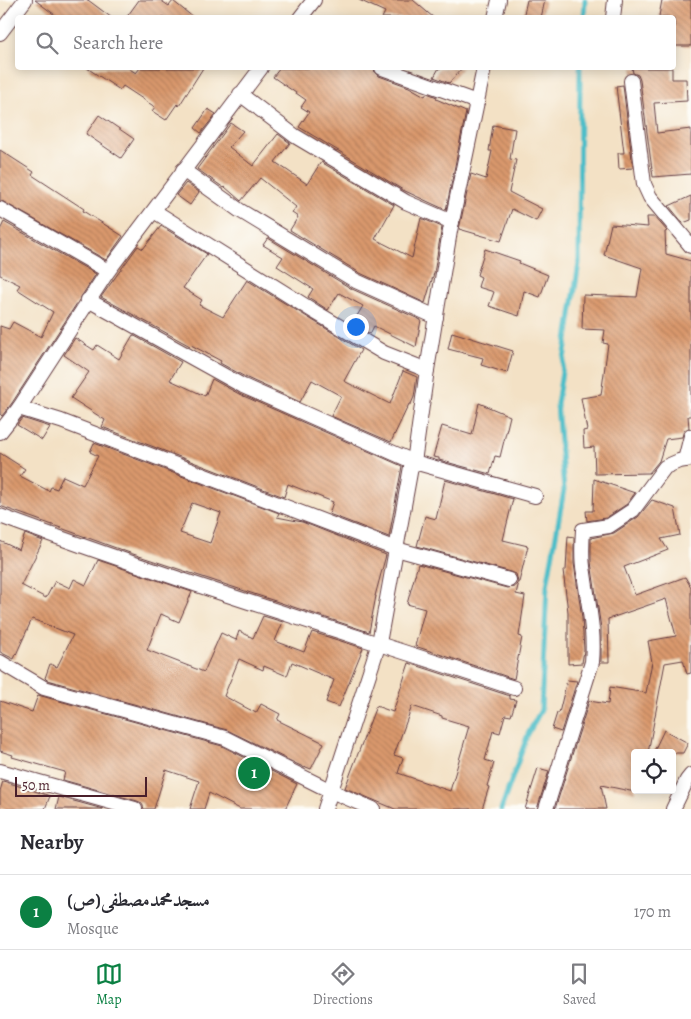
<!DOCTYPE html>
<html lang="en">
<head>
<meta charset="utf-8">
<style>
	:root { --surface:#fff; --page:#f2f2f3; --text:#2b2b33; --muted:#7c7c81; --line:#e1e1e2; --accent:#0b8043 }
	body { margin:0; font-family:Alegreya,Amiri,serif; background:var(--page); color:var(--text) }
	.controls { position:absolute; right:15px; bottom:15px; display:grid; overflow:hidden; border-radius:5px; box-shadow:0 2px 12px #0003 }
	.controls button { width:45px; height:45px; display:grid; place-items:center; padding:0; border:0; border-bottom:1px solid var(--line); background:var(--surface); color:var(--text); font:25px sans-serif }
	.scale { position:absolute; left:15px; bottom:12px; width:132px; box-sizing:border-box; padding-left:5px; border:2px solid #4a1f2b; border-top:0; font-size:14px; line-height:18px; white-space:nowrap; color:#4a1f2b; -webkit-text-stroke:4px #fdfcf7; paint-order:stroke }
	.you { position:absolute; left:355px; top:326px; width:18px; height:18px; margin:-12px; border:4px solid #fff; border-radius:50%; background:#1a73e8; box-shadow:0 0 0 8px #1a73e833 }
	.badge { display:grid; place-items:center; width:32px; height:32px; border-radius:50%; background:var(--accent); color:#fff; font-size:16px; font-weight:700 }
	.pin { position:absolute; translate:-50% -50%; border:2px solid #fff; box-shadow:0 1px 5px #0006 }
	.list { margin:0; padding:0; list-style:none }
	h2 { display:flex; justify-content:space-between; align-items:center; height:65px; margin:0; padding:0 20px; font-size:21px }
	h2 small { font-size:16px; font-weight:400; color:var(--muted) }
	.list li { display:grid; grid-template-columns:32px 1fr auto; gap:15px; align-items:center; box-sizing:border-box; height:75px; padding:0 20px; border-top:1px solid var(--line) }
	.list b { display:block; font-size:19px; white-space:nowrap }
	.list p { margin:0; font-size:16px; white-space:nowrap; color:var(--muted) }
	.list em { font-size:16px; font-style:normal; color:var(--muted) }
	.icon { flex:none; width:28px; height:28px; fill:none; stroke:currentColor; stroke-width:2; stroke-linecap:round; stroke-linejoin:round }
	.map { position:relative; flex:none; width:691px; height:809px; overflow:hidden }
	.search { position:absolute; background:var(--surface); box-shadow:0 2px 12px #0003; left:15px; right:15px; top:15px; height:55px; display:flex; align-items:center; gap:12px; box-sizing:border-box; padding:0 18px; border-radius:5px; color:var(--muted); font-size:19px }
	.sheet { height:140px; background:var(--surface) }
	nav { display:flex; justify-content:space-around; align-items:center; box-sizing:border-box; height:70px; border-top:1px solid var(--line); background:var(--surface); font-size:14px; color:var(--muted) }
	nav a { display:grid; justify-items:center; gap:2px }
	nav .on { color:var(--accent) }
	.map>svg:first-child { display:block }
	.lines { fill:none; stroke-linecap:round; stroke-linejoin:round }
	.stream { stroke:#50bec8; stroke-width:5 }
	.building { fill:url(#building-back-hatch); fill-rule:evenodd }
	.street-casing { stroke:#633c42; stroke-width:16 }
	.street { stroke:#fff; stroke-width:14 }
</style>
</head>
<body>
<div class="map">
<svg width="691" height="809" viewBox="0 0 691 809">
	<defs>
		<pattern id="building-back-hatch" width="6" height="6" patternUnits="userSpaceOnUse" patternTransform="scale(1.25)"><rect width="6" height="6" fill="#da996d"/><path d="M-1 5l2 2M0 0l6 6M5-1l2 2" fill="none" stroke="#b37c5a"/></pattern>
	</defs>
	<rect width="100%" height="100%" fill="#fdfcf7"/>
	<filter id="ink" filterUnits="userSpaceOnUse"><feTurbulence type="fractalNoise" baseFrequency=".02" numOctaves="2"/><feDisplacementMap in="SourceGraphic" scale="10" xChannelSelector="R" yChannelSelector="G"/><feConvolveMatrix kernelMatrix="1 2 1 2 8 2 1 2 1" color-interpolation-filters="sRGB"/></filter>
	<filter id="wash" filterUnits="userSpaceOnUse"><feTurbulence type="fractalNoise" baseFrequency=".0096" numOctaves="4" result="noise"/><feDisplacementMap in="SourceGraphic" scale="20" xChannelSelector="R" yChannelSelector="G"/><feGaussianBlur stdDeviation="1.12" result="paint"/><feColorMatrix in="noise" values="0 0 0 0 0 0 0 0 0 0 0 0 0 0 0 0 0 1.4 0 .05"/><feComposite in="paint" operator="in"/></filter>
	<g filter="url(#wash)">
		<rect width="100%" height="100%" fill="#f3e1c5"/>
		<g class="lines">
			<g class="stream">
				<path d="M584 18 585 0"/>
				<path d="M501 809 528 734 541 710 547 586 564 490 557 404 579 263 580 68"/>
			</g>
		</g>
		<g id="blocks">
			<g class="building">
				<path d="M35 0H88L112 18H59Z"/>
				<path d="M139 0H160L169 6 173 1 194 18H126Z"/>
				<path d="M359 0H413L434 18H382L385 12Z"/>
				<path d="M527 0H545L541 18H523Z"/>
				<path d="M662 0H691V46H675L674 18 659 16Z"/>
				<path d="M87 68H128L136 73 140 68H203L179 106 177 104 166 120 152 111 155 107 123 86 120 90Z"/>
				<path d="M280 68H374L375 73 379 76 409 87 425 96 427 93 437 97 436 99 466 112 446 210 403 190 299 127 309 112 301 107 306 100 273 77Z"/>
				<path d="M439 68H462L449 83 434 77Z"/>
				<path d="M632 68H672V79H686L687 101 654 103 657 133 691 129V174L653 177 640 80 638 75 633 73Z"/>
				<path d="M623 85 633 168 619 169 618 153H624L616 86Z"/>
				<path d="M208 109 216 114 201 133 195 128Z"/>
				<path d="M99 115 134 139 121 158 86 134Z"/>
				<path d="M231 123 243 131 229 147 253 166 278 134 290 143 275 162 307 184 321 162 394 205 375 239 412 258 421 218 442 227 434 273 425 303 360 273 290 230 298 217 292 213 296 207 260 178 241 201 225 187 224 188 197 169Z"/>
				<path d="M493 125 515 129 510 159 516 160 509 192 542 209 536 221 512 209 501 241 459 229 471 174 486 179 492 151H489Z"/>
				<path d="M0 150 34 172 32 175 84 209 83 211 123 236 106 260 0 200Z"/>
				<path d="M186 183 199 192 190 205 176 195Z"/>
				<path d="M691 196V220L683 223 669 206Z"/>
				<path d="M647 217H655L667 231 665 232 666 254 691 261V416H688L689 428 684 430 682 437 666 439 659 461 649 473 595 474 594 447 584 448 583 431 587 430 581 398 601 395 608 344 603 343 605 330 582 329 583 295 637 297 642 268 604 255 611 224 648 227Z"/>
				<path d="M4 222 96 274 12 403 2 416 0 414V326L9 329 13 322 41 337 53 312 17 289 20 285 0 275V230Z"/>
				<path d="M161 226 207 254 183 288 202 300 199 305 223 317 247 280 361 350 344 381 390 404 403 371 417 377 414 397 411 404H409L391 442 331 416 341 396 312 380 300 402 247 378 220 363 221 361 191 345 190 346 101 297 138 246 143 249Z"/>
				<path d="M268 238 352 289 421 320 416 347 374 326 370 334 352 324 363 306 339 293 328 310 308 297 313 289 277 266 283 257 263 245Z"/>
				<path d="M485 249 520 261 519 263 548 275 540 297 524 291 519 316 489 306 494 292 478 287 481 277 477 275Z"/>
				<path d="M452 332 513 351 507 373 481 365 483 358 448 349Z"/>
				<path d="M133 335 181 362 170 380 205 396 212 379 239 394 402 466 389 537 329 514 333 502 288 484 284 497 102 427 105 420 71 398 89 372 64 355 75 338 94 350 97 345 119 359Z"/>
				<path d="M479 403 510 416 500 457 495 456 490 474 439 460V458L433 457 442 426 472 435Z"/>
				<path d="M22 418 50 427 42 440 17 425Z"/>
				<path d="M94 443 279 513 277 517 302 522 386 555 375 596H376L369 632 130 553 0 506V453L25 469 20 476 49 491 51 487 57 489 63 476 83 485 98 456 90 452ZM192 503 221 513 210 543 180 533Z"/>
				<path d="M594 479 635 493 627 504 606 518 587 521 586 511H593Z"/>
				<path d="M445 480 513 499 503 540 528 546 516 594 525 596 519 636 522 637 514 679 415 646 425 609 407 604 418 564 507 588 515 587 518 582 516 574 511 572 417 546 425 516 436 519Z"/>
				<path d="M652 500 675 508 680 535 661 539 668 550 624 567 635 595 685 577 691 587V673L687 674 683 660 665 663 648 753H635V792L601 785 606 809H555L589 701 608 704 610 687 646 693 652 662 648 641 676 636 666 599 608 619 609 662H601V628L591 562V538L614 533 638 517Z"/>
				<path d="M25 534 43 541 21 585 46 598 55 581 70 588 74 579 86 585 98 560 192 592 179 622 161 614 147 650 204 672 221 633 236 640 239 631 253 638 263 616 283 622 275 641 304 652 312 632 363 648 339 707 326 702 334 680 292 662 287 676 264 666 263 670 239 659 224 696 256 713 261 704 280 714 277 720 324 743 311 769 306 767 305 768 227 730 47 680 45 678 50 664 57 667 73 635 32 619 14 659 0 652V541L19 550Z"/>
				<path d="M568 536 574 537V563L582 618 584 650 582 663 568 664V612L563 570H566Z"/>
				<path d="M409 663 510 696V699L516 700 511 716 505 715 500 733 493 731 485 760 494 763 487 786 489 787 482 809H395L345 788 376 706 393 712ZM412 706 442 716V718L469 726 450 791 398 773 403 758 394 755Z"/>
				<path d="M567 680 577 681 561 732 552 729 557 713H559Z"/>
				<path d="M38 695 222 746 297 784 285 809H240L209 793 204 809H190L199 781 166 770 154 809H144L142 803 137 801 63 780 65 772 12 757 13 755 0 751V701L32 712Z"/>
				<path d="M664 730 688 743 683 753H653Z"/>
				<path d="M538 768 549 771 537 809H525Z"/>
				<path d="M3 781 50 796 45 809H0V791Z"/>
				<path d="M59 797 103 809H56Z"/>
			</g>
		</g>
	</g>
	<g filter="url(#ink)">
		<use href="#blocks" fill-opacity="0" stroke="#633c42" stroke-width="1"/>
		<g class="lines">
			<g class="street-casing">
				<g id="street">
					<path d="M300 18 314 0"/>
					<path d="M495 18 499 0"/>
					<path d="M613 18 615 0"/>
					<path d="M0 33 25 0"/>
					<path d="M382 68 477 102"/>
					<path d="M631 81 644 184 650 197 691 246"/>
					<path d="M240 94 295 136 406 202 452 222"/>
					<path d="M183 170 239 210 356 281 436 317"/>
					<path d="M0 209 108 271"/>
					<path d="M154 211 315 312 384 353 427 370"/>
					<path d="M88 300 243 386 414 462 535 496"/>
					<path d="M19 408 61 421 396 549 509 580"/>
					<path d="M0 432 19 408 108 271 261 68"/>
					<path d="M685 460 691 436"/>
					<path d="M0 516C169 579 342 631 514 688"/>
					<path d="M0 662 44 688 225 738 331 791 373 809"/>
					<path d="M0 771 135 809"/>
					<path d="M325 809 379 643 411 467 414 462 427 370 450 231 484 68"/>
					<path d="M546 809 592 662C595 631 588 603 584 573 581 559 582 544 583 530L609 526 633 510 665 467 679 461 691 459"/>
					<path d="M673 809 687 780 691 775"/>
				</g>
			</g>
			<use href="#street" class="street"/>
		</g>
	</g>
</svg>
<div class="controls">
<button><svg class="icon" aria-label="locate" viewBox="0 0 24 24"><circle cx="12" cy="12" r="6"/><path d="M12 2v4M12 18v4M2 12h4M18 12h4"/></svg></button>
</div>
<div class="scale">50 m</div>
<div class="you"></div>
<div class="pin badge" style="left:254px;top:773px">1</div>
<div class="search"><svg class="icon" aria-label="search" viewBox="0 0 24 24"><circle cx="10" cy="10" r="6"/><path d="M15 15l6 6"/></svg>Search here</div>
</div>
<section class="sheet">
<h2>Nearby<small></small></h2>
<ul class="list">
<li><span class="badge">1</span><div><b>مسجدمحمدمصطفی(ص)</b><p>Mosque</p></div><em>170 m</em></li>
</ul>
</section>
<nav>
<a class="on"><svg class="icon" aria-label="map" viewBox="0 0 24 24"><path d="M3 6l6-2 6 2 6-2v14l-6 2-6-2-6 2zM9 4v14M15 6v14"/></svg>Map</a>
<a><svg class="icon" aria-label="directions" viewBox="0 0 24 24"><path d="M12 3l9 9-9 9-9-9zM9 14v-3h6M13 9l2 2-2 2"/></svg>Directions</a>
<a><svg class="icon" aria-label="saved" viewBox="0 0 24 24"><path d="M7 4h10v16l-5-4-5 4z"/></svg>Saved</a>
</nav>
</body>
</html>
